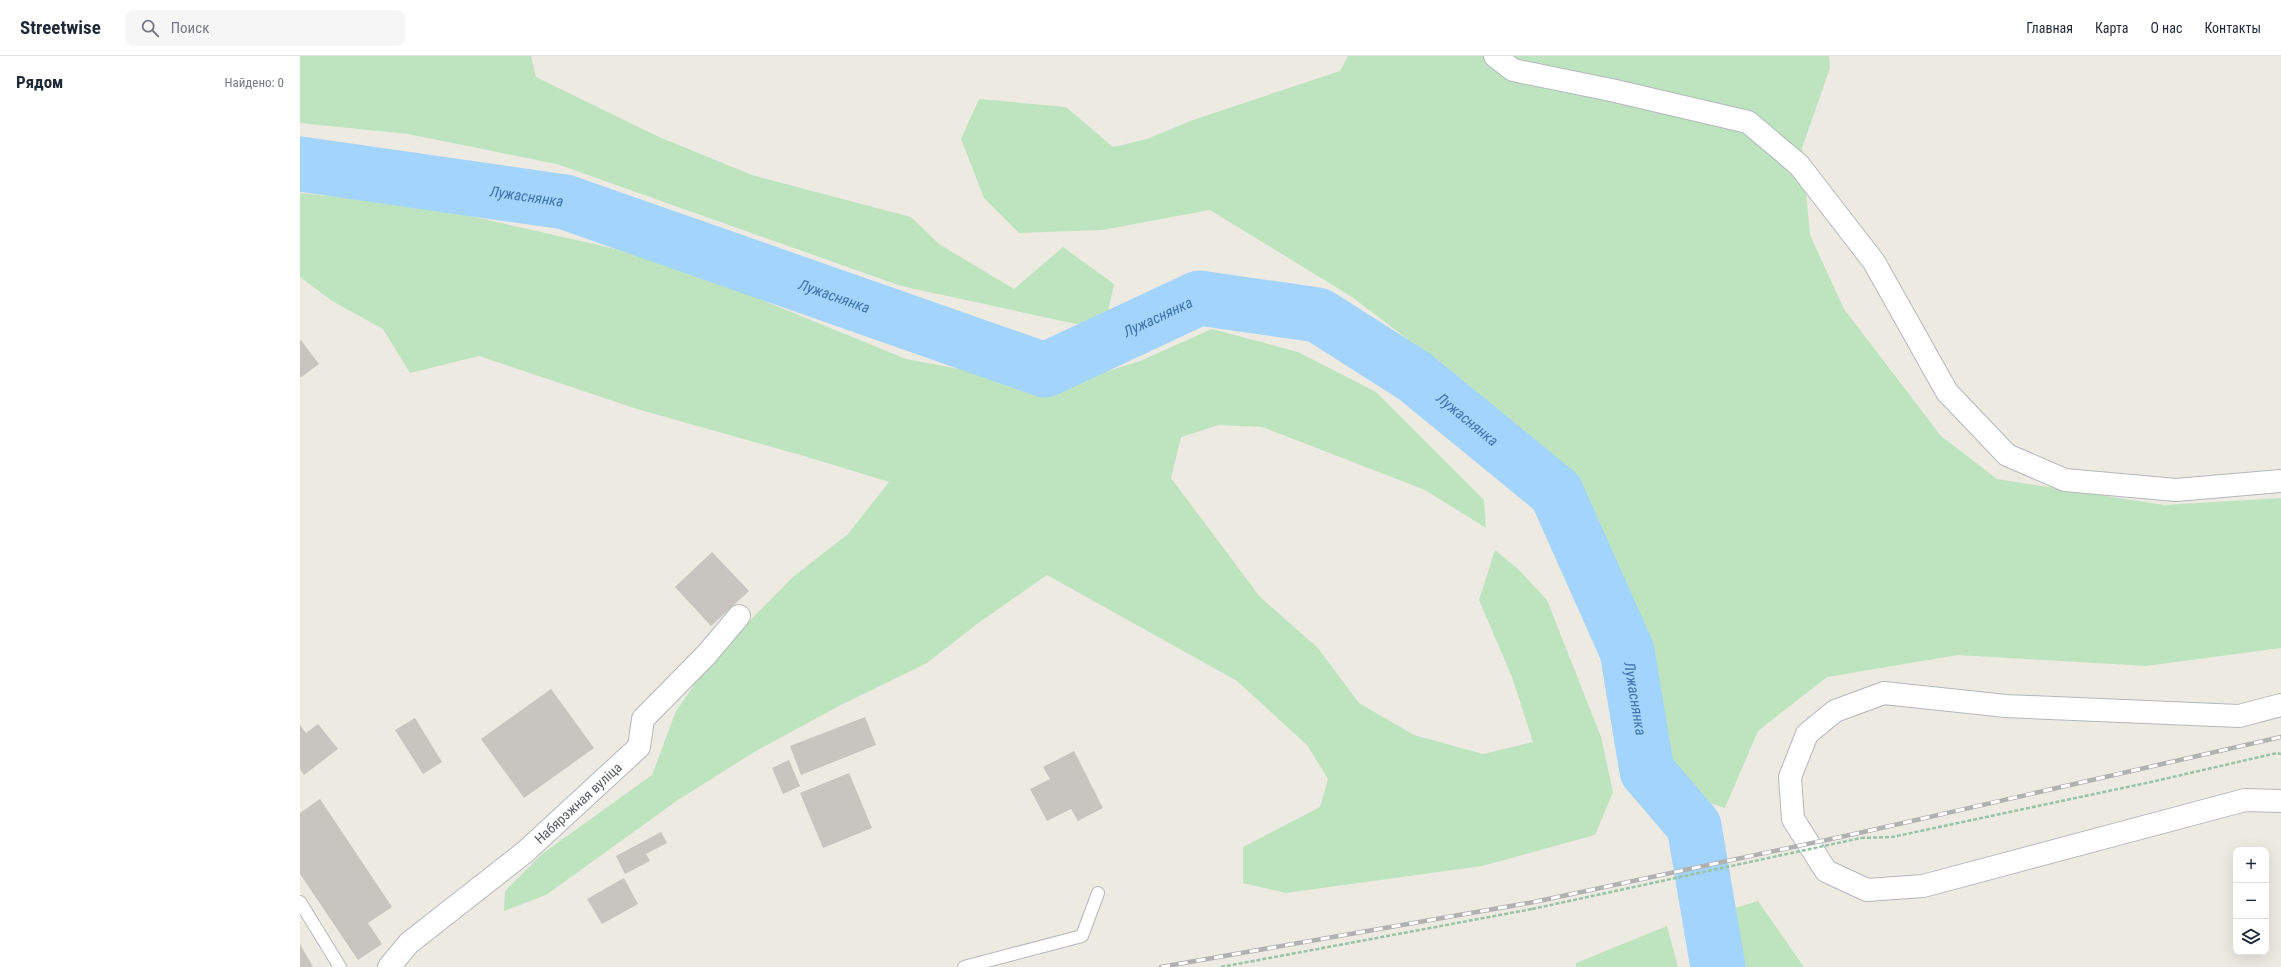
<!DOCTYPE html>
<html lang="ru">
<head>
<meta charset="utf-8">
<style>
	:root { --surface:#fff; --page:#f6f6f7; --text:#1f2937; --muted:#747a83; --line:#e0e1e3 }
	body { margin:0; font-family:"Roboto Condensed",sans-serif; background:var(--page); color:var(--text) }
	.controls { position:absolute; right:12px; bottom:12px; display:grid; overflow:hidden; border-radius:8px; box-shadow:0 4px 16px #0002 }
	.controls button { width:36px; height:36px; display:grid; place-items:center; padding:0; border:0; border-bottom:1px solid var(--line); background:var(--surface); color:var(--text); font:20px sans-serif }
	.list { margin:0; padding:0; list-style:none }
	h2 { display:flex; justify-content:space-between; align-items:center; height:52px; margin:0; padding:0 16px; font-size:17px }
	h2 small { font-size:13px; font-weight:400; color:var(--muted) }
	.icon { flex:none; width:22px; height:22px; fill:none; stroke:currentColor; stroke-width:2; stroke-linecap:round; stroke-linejoin:round }
	.map { position:relative; flex:none; width:1981px; height:911px; overflow:hidden }
	header { display:flex; align-items:center; gap:24px; box-sizing:border-box; height:56px; padding:0 20px; background:var(--surface); border-bottom:1px solid var(--line) }
	header strong { font-size:19px }
	nav { display:flex; gap:22px; margin-inline-start:auto; font-size:14px }
	.search { width:280px; height:36px; background:var(--page); display:flex; align-items:center; gap:10px; box-sizing:border-box; padding:0 14px; border-radius:8px; color:var(--muted); font-size:15px }
	main { display:flex }
	aside { flex:1; background:var(--surface) }
	.map>svg:first-child { display:block }
	.green { fill:#bee4bf }
	.lines { fill:none; stroke-linecap:round; stroke-linejoin:round }
	.river { stroke:#a2d4fc; stroke-width:55 }
	.building { fill:#c8c4bf }
	.service-casing { stroke:#b4b7bc; stroke-width:14 }
	.minor-casing { stroke:#b4b7bc; stroke-width:24 }
	.path { stroke:#98c4a5; stroke-width:2.5; stroke-dasharray:4 2; stroke-linecap:butt }
	.service { stroke:#fff; stroke-width:12 }
	.minor { stroke:#fff; stroke-width:22 }
	.rail-casing { stroke:#b1b1b2; stroke-width:4.5 }
	.rail { stroke:#fff; stroke-width:3; stroke-dasharray:9; stroke-linecap:butt }
	.path-bridge { stroke:#98c4a5; stroke-width:2.5; stroke-dasharray:4 2; stroke-linecap:butt }
	.labels { text-anchor:middle; dominant-baseline:central; stroke-width:3; stroke-linejoin:round; paint-order:stroke }
	.street-label { font-size:14px; fill:#5a5d62; stroke:#fff }
	.water-label { font-size:15px; font-style:italic; fill:#4074ae; stroke:#fff }
</style>
</head>
<body>
<header>
<strong>Streetwise</strong>
<div class="search"><svg class="icon" aria-label="search" viewBox="0 0 24 24"><circle cx="10" cy="10" r="6"/><path d="M15 15l6 6"/></svg>Поиск</div>
<nav><a>Главная</a><a>Карта</a><a>О нас</a><a>Контакты</a></nav>
</header>
<main>
<aside>
<h2>Рядом<small>Найдено: 0</small></h2>
<ul class="list">
</ul>
</aside>
<div class="map">
<svg width="1981" height="911" viewBox="0 0 1981 911">
	<rect width="100%" height="100%" fill="#edeae2"/>
	<g class="green">
		<path d="M0 0H231L236 21 359 81 452 119 611 161 639 188 714 233 763 191 814 228 804 274 601 230 257 108 108 78 0 67Z"/>
		<path d="M1048 0H1529L1530 12 1502 92 1510 179 1544 253 1641 380 1697 423 1864 449 1981 442V592L1846 610 1658 599 1527 621 1458 675 1425 752 1358 730 1342 610 1303 510 1176 335 1052 241 910 154 802 174 719 177 684 142 661 83 679 43 766 51 813 91 847 83 893 64 1040 15Z"/>
		<path d="M0 137 127 150 364 204 606 303 758 331 840 305 912 273 998 296 1076 336 1184 444 1186 472 1125 434 962 371 919 369 881 381 871 422 960 541 1018 592 1059 647 1114 679 1183 698 1233 686 1212 621 1179 544 1195 494 1218 513 1247 544 1301 681 1313 736 1295 779 1182 810 986 837 943 827V791L1020 751 1028 723 1007 689 937 625 747 519 677 568 627 607 539 650 456 695 378 744 246 839 204 855 205 835 242 798 352 719 376 655 413 602 494 520 548 478 589 426 504 400 337 353 179 300 110 317 83 273 32 245 0 221Z"/>
		<path d="M1458 845 1504 911H1437L1428 854Z"/>
		<path d="M1367 870 1378 911H1276V907Z"/>
	</g>
	<g class="lines">
		<path class="river" id="s1" d="M0 108 265 146 745 314 899 242 1018 259 1114 320 1256 436 1327 595 1347 715 1394 770 1418 911"/>
	</g>
	<g class="building">
		<path d="M0 283 19 308 0 322Z"/>
		<path d="M412 496 449 535 411 570 375 531Z"/>
		<path d="M251 633 294 692 224 742 181 683Z"/>
		<path d="M565 661 576 689 501 719 490 690Z"/>
		<path d="M115 662 142 706 123 718 95 674Z"/>
		<path d="M18 668 38 693 4 719 0 713V669L6 677Z"/>
		<path d="M774 695 803 752 778 765 771 753 747 765 730 733 750 723 743 711Z"/>
		<path d="M489 704 500 730 483 738 472 712Z"/>
		<path d="M549 717 572 772 523 792 500 737Z"/>
		<path d="M20 743 92 851 68 867 82 888 58 904 0 818V757Z"/>
		<path d="M361 776 367 787 346 798 350 805 325 818 316 800Z"/>
		<path d="M324 822 338 848 302 868 287 843Z"/>
		<path d="M0 888 13 911H0Z"/>
	</g>
	<g class="lines">
		<g class="service-casing">
			<g id="service">
				<path d="M0 846 40 911"/>
				<path d="M664 911 782 880 798 837"/>
			</g>
		</g>
		<g class="minor-casing">
			<g id="minor">
				<path d="M1195 0 1213 14 1311 34 1448 66 1499 109 1574 206 1647 336 1707 399 1765 424 1876 434 1981 425"/>
				<path d="M1981 649 1939 660 1706 650 1584 637 1535 655 1507 678 1490 721 1493 763 1526 815 1567 834 1623 830 1945 744 1981 745"/>
				<path id="s2" d="M89 911 109 887 225 796 339 691 343 663 407 598 439 560"/>
			</g>
		</g>
		<g class="path">
			<path d="M1561 782 1592 781 1851 726 1977 697 1981 698"/>
			<path d="M921 911 1232 853"/>
		</g>
		<use href="#service" class="service"/>
		<use href="#minor" class="minor"/>
		<g class="rail-casing">
			<path id="rail" d="M861 911 1234 846 1559 777 1981 681"/>
		</g>
		<use href="#rail" class="rail"/>
		<path class="path-bridge" d="M1232 853 1561 782"/>
	</g>
	<g class="labels">
		<g class="street-label">
			<text stroke="none"><textPath href="#s2" startOffset="251">Набярэжная вуліца</textPath></text>
		</g>
		<g class="water-label">
			<text stroke="none"><textPath href="#s1" startOffset="229">Лужаснянка</textPath></text>
			<text stroke="none"><textPath href="#s1" startOffset="553">Лужаснянка</textPath></text>
			<text stroke="none"><textPath href="#s1" startOffset="901">Лужаснянка</textPath></text>
			<text stroke="none"><textPath href="#s1" startOffset="1249">Лужаснянка</textPath></text>
			<text stroke="none"><textPath href="#s1" startOffset="1586">Лужаснянка</textPath></text>
		</g>
	</g>
</svg>
<div class="controls">
<button>+</button>
<button>−</button>
<button><svg class="icon" aria-label="layers" viewBox="0 0 24 24"><path d="M12 4l9 5-9 5-9-5zM3 14l9 5 9-5"/></svg></button>
</div>
</div>
</main>
</body>
</html>
